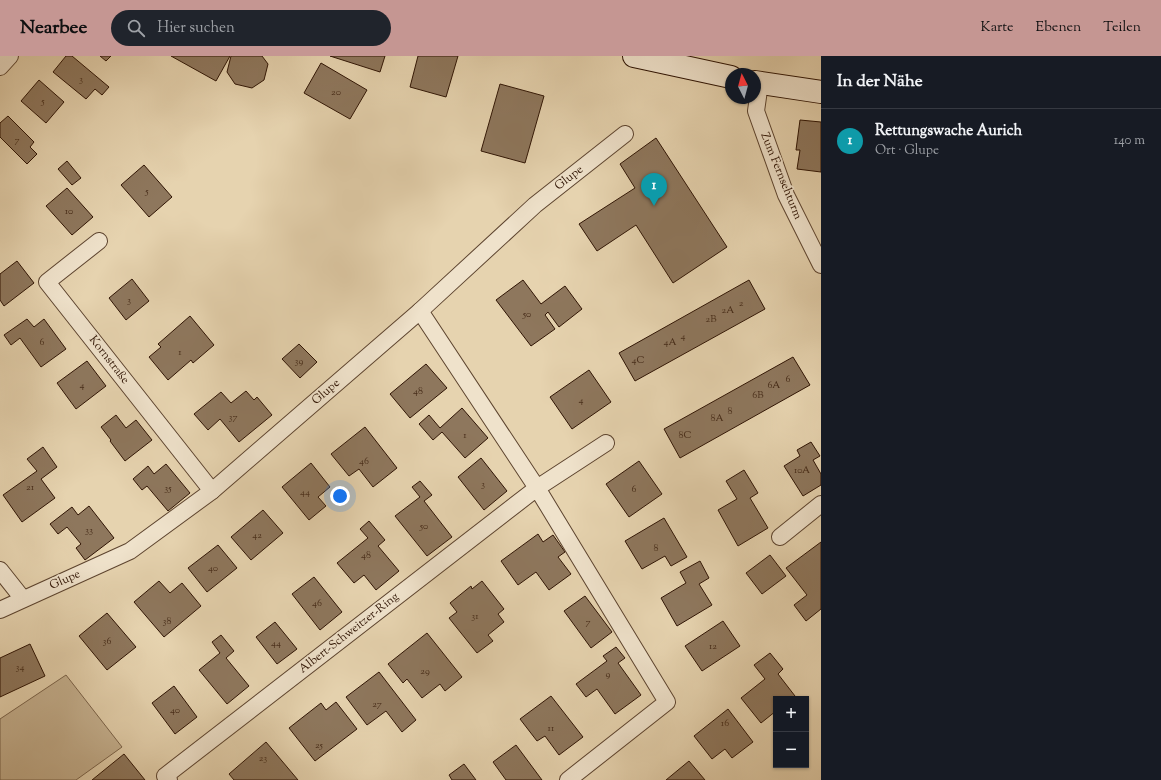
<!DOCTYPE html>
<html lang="de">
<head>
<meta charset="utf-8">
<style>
	:root { --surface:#171b24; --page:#20242c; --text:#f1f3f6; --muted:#9ea1a6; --line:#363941; --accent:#c59692 }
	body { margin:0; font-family:"Sorts Mill Goudy",serif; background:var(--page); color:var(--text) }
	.controls { position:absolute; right:12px; bottom:12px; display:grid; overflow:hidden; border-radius:0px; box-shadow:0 1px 3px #0004 }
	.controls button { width:36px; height:36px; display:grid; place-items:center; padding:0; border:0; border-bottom:1px solid var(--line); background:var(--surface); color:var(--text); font:20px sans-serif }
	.compass { position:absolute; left:725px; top:12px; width:36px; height:36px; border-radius:50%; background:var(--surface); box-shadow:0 1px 3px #0004; rotate:354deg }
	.you { position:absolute; left:340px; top:440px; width:14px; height:14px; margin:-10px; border:3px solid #fff; border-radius:50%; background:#1a73e8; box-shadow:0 0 0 6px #1a73e833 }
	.badge { display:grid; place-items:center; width:26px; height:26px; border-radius:50%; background:var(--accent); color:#fff; font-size:13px; font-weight:700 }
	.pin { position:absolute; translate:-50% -33px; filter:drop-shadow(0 1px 2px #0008) }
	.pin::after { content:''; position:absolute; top:21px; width:14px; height:12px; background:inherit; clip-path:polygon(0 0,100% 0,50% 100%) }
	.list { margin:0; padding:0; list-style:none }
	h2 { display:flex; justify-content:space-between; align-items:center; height:52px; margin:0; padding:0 16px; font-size:17px }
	h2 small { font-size:13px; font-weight:400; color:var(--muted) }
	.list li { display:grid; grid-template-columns:26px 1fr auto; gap:12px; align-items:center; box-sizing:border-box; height:64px; padding:0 16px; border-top:1px solid var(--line) }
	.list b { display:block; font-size:15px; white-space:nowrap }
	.list p { margin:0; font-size:13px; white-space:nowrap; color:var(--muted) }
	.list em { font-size:13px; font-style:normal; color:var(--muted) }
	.icon { flex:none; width:22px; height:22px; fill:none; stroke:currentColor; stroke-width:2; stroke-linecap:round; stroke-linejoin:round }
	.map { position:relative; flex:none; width:821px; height:724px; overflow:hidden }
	header { display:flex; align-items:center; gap:24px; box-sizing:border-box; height:56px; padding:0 20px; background:var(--accent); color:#111 }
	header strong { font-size:19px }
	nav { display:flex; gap:22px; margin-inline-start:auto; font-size:14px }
	.search { width:280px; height:36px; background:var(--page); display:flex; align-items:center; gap:10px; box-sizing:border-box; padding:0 14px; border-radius:22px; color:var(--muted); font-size:15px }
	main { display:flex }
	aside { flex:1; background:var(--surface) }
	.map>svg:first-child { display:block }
	.green { fill:#c7b392; stroke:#7b644b }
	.building { fill:#8e775d; stroke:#2f1404 }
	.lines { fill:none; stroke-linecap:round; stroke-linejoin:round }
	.street-casing { stroke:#5d442f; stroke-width:18 }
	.secondary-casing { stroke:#2f1404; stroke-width:24 }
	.street { stroke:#efe2cb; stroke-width:16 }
	.secondary { stroke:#efe2cb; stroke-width:22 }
	.labels { text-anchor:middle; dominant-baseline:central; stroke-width:3.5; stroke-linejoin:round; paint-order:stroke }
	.number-label { font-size:10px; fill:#472d1a }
	.street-label { font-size:12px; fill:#2f1404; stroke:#efe2cb }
</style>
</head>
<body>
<header>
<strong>Nearbee</strong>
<div class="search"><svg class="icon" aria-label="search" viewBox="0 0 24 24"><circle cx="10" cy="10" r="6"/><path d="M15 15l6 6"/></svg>Hier suchen</div>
<nav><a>Karte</a><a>Ebenen</a><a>Teilen</a></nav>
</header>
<main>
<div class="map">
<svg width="821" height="724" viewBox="0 0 821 724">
	<rect width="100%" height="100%" fill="#e6d3af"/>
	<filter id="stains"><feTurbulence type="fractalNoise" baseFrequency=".005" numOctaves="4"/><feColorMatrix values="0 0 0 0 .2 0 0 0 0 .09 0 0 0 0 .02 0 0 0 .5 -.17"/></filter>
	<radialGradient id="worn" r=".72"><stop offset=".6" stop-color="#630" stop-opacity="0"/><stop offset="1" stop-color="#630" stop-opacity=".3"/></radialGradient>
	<path class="green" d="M66 619 122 691 76 724H0V663Z"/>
	<g class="building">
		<path d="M66 0H72L109 31 102 39 95 33 86 43 53 16Z"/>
		<path d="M100 0H111L106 5Z"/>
		<path d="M171 0H230L216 25Z"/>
		<path d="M231 0H262L268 8 264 24 252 32 235 28 227 16Z"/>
		<path d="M330 0H385L380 16Z"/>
		<path d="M418 0H458L446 41 410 31Z"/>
		<path d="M321 7 367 34 350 63 304 37Z"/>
		<path d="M39 24 64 46 46 67 21 45Z"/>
		<path d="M500 28 544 40 525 107 481 95Z"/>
		<path d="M8 60 34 86 30 91 37 98 27 108 0 81V67Z"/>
		<path d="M800 64 821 66V116L797 113 800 94H796Z"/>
		<path d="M656 82 727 191 673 227 636 169 597 195 579 168 635 132 620 108Z"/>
		<path d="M67 105 81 122 72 129 58 113Z"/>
		<path d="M144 109 172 141 149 161 121 129Z"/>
		<path d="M67 132 93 161 72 179 46 150Z"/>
		<path d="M17 205 34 227 4 250 0 244V218Z"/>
		<path d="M132 223 149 245 126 264 109 242Z"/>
		<path d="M523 224 541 248 565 230 582 253 559 271 548 256 545 259 555 273 531 290 496 244Z"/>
		<path d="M749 224 765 253 635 325 619 297Z"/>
		<path d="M190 260 214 289 193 307 191 304 168 324 149 301 161 291 158 288Z"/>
		<path d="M27 263 34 271 44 263 66 293 41 311 20 282 11 289 4 279Z"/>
		<path d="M299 288 317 306 300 322 282 303Z"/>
		<path d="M793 301 810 329 680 402 664 373Z"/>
		<path d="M87 305 106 330 76 353 57 327Z"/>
		<path d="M426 308 447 332 410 362 390 338Z"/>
		<path d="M589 314 611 346 572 373 550 341Z"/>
		<path d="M246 335 254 344 257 341 272 359 239 386 220 363 208 374 194 358 221 336 231 347Z"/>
		<path d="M462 352 488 382 465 402 442 376 433 384 419 368 429 359 440 372Z"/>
		<path d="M116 359 126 372 136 364 152 384 125 405 110 385 111 384 101 371Z"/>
		<path d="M365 371 397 412 373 431 359 413 349 420 331 398Z"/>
		<path d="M811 386 820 400 813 404 821 418V429L803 440 784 410 800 400 797 394Z"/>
		<path d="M43 391 57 411 41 423 55 442 22 466 3 439 37 415 27 403Z"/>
		<path d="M481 402 507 435 484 454 458 421Z"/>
		<path d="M639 405 662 438 629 461 606 428Z"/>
		<path d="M311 407 330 431 318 441 326 450 309 464 282 431Z"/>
		<path d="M166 408 190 437 168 455 147 430 142 434 133 423 148 410 154 418Z"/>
		<path d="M744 414 758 437 750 442 768 472 738 490 718 454 737 443 726 425Z"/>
		<path d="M420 425 432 439 424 445 452 481 427 500 395 460 420 441 412 431Z"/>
		<path d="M89 450 114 482 85 504 76 492 81 488 67 471 58 478 50 468 72 451 78 459Z"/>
		<path d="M263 454 283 477 251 504 231 481Z"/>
		<path d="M664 462 687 501 671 510 665 500 642 513 625 485Z"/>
		<path d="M369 465 385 484 378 490 399 515 376 534 364 519 354 527 337 507 368 482 360 473Z"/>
		<path d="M538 478 543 486 553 479 565 496 558 501 571 518 549 534 536 516 518 529 501 505Z"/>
		<path d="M821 486V553L806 565 794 549 807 539 786 512Z"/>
		<path d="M218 489 237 512 207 536 188 512Z"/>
		<path d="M770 499 786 520 762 538 746 517Z"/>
		<path d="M700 505 709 522 699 528 712 549 677 570 661 542 686 527 680 516Z"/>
		<path d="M314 521 342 556 320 574 292 538Z"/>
		<path d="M159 525 170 537 182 527 201 550 164 581 134 546Z"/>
		<path d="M482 525 504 553 498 558 504 566 488 579 493 585 477 597 449 562 457 556 450 547 471 530 472 533Z"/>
		<path d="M585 540 612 576 591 592 564 555Z"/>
		<path d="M107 557 136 591 107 614 79 580Z"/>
		<path d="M723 565 740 590 702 615 685 590Z"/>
		<path d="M275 566 297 593 277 608 256 581Z"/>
		<path d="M427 577 462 621 445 635 440 628 422 642 407 623 403 627 388 608Z"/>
		<path d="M221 579 234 595 226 602 249 630 227 648 199 614 220 597 212 586Z"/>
		<path d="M30 588 45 620 0 641V602Z"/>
		<path d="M616 591 625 602 618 607 641 639 615 658 597 633 586 641 576 628 607 605 603 600Z"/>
		<path d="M770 597 783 613 778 618 795 640 791 643H776V655L761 667 741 642 765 623 754 609Z"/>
		<path d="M379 616 416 664 402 676 386 655 367 669 346 641Z"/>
		<path d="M174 630 197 661 175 678 152 647Z"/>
		<path d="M551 640 583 681 559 699 545 680 537 685 520 663Z"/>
		<path d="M336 646 357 673 315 705 289 672 321 647 326 654Z"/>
		<path d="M728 653 753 686 732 702 725 693 712 703 694 680Z"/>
		<path d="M266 686 298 724H234L229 718Z"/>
		<path d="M516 689 542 724H506L493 706Z"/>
		<path d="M124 698 145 724H92Z"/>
		<path d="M689 705 705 724H666Z"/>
		<path d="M464 708 476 724H452L449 719Z"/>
	</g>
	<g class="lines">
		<g class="street-casing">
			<g id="street">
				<path d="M0 11 10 0"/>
				<path d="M760 27 756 55 786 139 821 209"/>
				<path d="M99 185 47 226 212 435"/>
				<path d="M420 255 537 432 606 387"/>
				<path d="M780 481 821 448"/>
				<path d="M0 514 23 543"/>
				<path d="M0 554 130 495 212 435 420 255 535 149 625 78"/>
				<path d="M169 724 165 720 537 432 667 646 568 724"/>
			</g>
		</g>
		<g class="secondary-casing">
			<g id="secondary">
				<path d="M634 0 731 21"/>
				<path d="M755 26 821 36"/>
			</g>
		</g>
		<use href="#street" class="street"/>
		<use href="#secondary" class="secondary"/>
	</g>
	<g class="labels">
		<g class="number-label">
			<text x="81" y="23">3</text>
			<text x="336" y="36">20</text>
			<text x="43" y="45">5</text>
			<text x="17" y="84">7</text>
			<text x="147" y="135">5</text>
			<text x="69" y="155">10</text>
			<text x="129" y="244">3</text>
			<text x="741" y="247">2</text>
			<text x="728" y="254">2A</text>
			<text x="527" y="258">50</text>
			<text x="711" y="263">2B</text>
			<text x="683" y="280">4</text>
			<text x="42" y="286">6</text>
			<text x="670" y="286">4A</text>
			<text x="180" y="296">1</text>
			<text x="638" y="304">4C</text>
			<text x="299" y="305">39</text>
			<text x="788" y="323">6</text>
			<text x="82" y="329">4</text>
			<text x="774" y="329">6A</text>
			<text x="418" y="335">48</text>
			<text x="758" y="339">6B</text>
			<text x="581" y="344">4</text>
			<text x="730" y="355">8</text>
			<text x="233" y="361">37</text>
			<text x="717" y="362">8A</text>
			<text x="465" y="379">1</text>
			<text x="685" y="379">8C</text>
			<text x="364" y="405">46</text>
			<text x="802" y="414">10A</text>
			<text x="483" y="428">3</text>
			<text x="30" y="431">21</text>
			<text x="168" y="432">35</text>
			<text x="634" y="433">6</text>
			<text x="305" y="436">44</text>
			<text x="424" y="470">50</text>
			<text x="89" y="474">33</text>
			<text x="257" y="479">42</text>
			<text x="656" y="492">8</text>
			<text x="366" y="499">48</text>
			<text x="213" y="512">40</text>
			<text x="317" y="547">46</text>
			<text x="475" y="560">31</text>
			<text x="167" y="565">38</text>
			<text x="588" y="566">7</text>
			<text x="107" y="585">36</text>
			<text x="276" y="587">44</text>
			<text x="713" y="590">12</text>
			<text x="20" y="611">34</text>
			<text x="425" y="615">29</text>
			<text x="608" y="618">9</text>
			<text x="377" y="648">27</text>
			<text x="175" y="654">40</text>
			<text x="725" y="667">16</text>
			<text x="551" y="672">11</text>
			<text x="319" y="689">25</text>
			<text x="263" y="702">23</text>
		</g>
		<g class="street-label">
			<text transform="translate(781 120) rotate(68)">Zum Fernsehturm</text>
			<text transform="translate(569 122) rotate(-38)">Glupe</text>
			<text transform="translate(109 304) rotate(52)">Kornstraße</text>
			<text transform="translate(326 336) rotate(-41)">Glupe</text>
			<text transform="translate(65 524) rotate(-24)">Glupe</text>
			<text transform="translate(349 577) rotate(-38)">Albert-Schweitzer-Ring</text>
		</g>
	</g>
	<rect width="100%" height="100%" filter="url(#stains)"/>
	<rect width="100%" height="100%" fill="url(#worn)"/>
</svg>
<div class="controls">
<button>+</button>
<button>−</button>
</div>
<svg class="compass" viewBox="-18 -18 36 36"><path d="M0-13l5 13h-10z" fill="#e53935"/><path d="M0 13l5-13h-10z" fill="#9ea1a6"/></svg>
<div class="you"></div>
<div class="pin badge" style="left:654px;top:150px;background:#0f9aa8">1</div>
</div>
<aside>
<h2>In der Nähe<small></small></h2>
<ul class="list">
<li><span class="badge" style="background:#0f9aa8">1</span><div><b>Rettungswache Aurich</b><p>Ort · Glupe</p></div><em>140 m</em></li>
</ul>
</aside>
</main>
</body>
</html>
